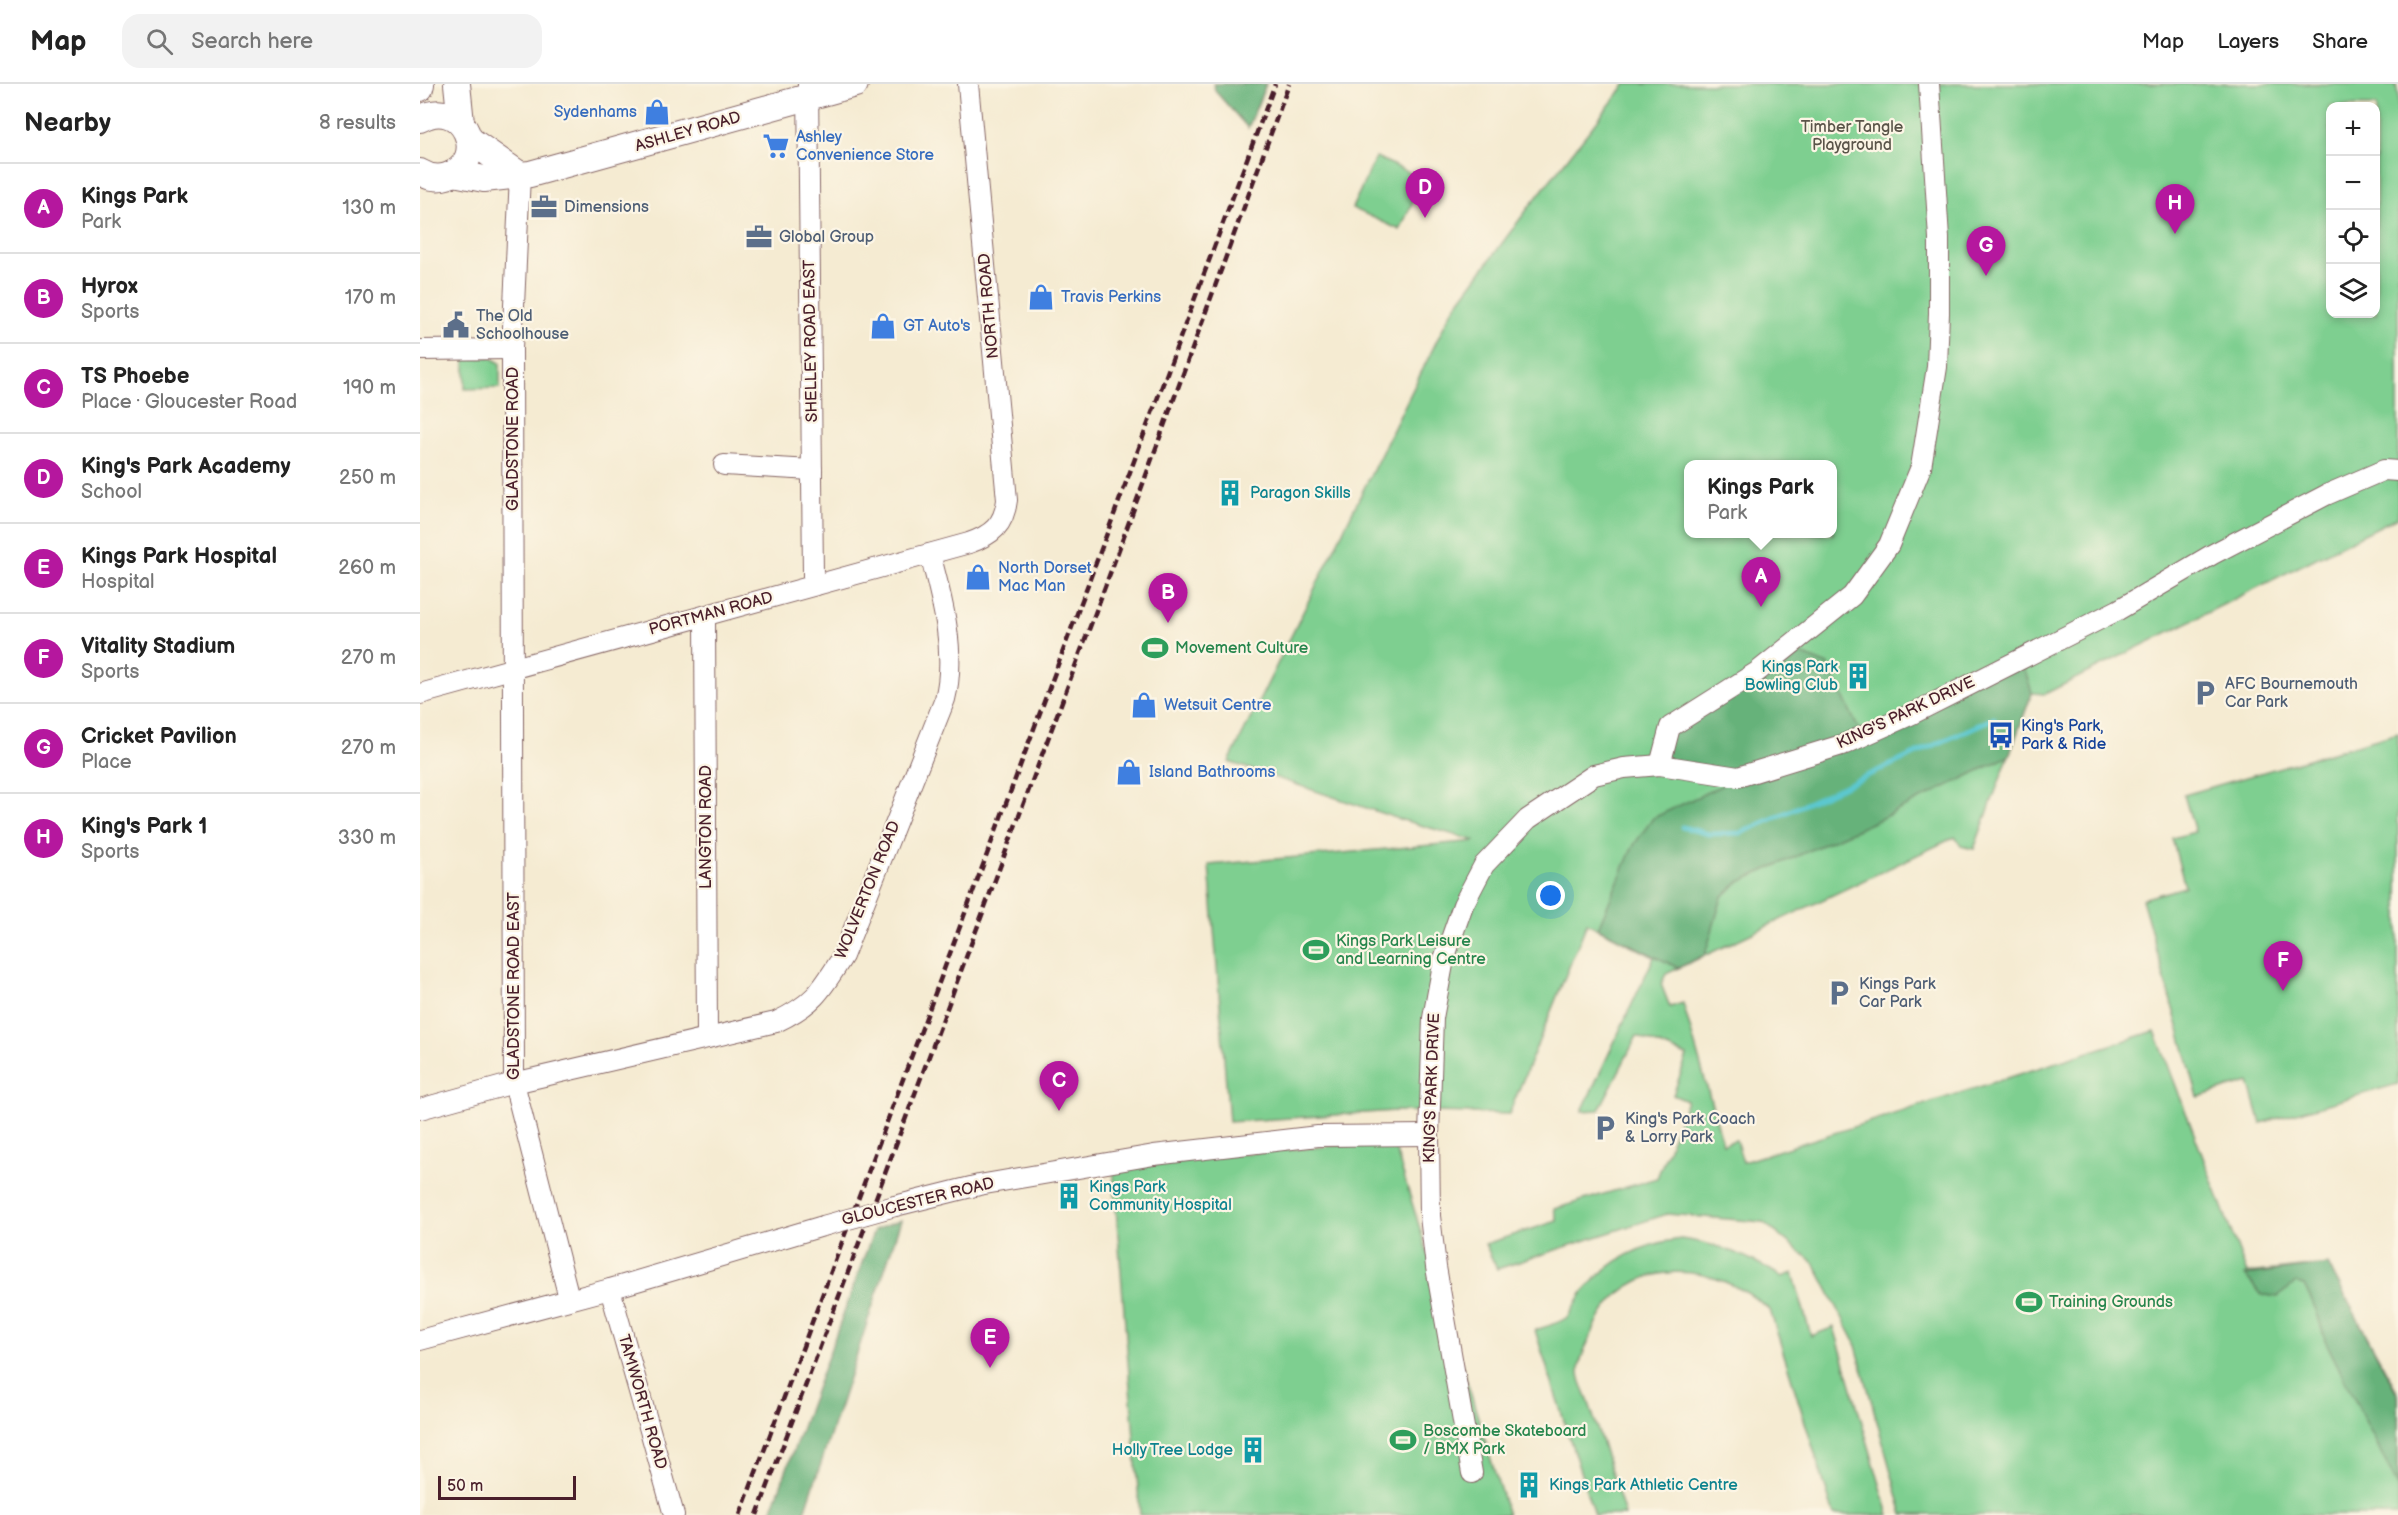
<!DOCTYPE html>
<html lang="en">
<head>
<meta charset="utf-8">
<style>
	:root { --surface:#fff; --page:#f2f2f2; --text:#222; --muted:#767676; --line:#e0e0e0; --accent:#b5179e }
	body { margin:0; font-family:"Balsamiq Sans",sans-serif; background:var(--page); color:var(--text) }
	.controls { position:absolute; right:18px; top:18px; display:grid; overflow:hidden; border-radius:12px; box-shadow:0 3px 9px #0003 }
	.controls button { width:54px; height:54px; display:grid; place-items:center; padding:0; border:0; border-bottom:2px solid var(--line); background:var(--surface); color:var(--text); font:30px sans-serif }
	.scale { position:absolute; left:18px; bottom:15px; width:138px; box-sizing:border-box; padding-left:6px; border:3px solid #4a1f2b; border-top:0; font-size:16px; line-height:21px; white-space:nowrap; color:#4a1f2b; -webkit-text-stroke:4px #fcf5e5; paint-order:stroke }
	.you { position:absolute; left:1131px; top:812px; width:21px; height:21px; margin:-15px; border:4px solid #fff; border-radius:50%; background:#1a73e8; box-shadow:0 0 0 9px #1a73e833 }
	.badge { display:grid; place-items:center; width:39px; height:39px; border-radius:50%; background:var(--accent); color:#fff; font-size:20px; font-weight:700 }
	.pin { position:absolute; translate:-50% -50px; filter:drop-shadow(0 2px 3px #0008) }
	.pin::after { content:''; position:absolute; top:32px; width:21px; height:18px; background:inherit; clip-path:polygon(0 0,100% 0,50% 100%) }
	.popup { position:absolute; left:1264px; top:376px; width:153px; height:78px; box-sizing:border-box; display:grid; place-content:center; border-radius:12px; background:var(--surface); filter:drop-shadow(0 2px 4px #0005); font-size:20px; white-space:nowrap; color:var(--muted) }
	.popup b { font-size:22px; color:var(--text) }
	.popup::after { content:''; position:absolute; left:50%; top:100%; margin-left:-12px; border:12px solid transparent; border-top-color:var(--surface) }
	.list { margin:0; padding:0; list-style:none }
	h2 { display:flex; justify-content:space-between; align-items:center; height:78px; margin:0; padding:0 24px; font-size:26px }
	h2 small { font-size:20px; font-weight:400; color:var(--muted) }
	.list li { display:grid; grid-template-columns:39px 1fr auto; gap:18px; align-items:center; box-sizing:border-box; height:90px; padding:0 24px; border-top:2px solid var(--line) }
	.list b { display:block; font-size:22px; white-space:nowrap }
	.list p { margin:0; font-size:20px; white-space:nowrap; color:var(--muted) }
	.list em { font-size:20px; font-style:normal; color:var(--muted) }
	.icon { flex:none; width:33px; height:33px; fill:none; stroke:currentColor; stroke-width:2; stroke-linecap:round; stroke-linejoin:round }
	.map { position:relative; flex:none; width:1978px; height:1431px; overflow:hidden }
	header { display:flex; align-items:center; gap:36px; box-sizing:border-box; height:84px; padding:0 30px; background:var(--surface); border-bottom:2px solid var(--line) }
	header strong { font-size:28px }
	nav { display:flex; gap:33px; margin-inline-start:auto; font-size:21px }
	.search { width:420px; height:54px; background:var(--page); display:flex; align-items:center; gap:15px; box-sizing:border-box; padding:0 21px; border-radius:18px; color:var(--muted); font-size:22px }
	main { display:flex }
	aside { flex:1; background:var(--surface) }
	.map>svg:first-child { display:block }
	.green { fill:#7ecf90; stroke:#64775e; stroke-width:1.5; fill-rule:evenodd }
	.forest { fill:#66b27a; stroke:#586852; stroke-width:1.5 }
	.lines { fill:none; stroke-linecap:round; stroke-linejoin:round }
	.stream { stroke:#5bc8d0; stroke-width:5 }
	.minor-casing { stroke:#866665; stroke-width:22 }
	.major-casing { stroke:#866665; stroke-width:28 }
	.minor { stroke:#fff; stroke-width:20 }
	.major { stroke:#fff; stroke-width:26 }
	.rail { stroke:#4a1f2b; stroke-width:4.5; stroke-dasharray:9 4.5; stroke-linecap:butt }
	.minor-bridge-casing { stroke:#866665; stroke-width:22; stroke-linecap:butt }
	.minor-bridge { stroke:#fff; stroke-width:20 }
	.labels { text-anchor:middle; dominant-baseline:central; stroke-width:4.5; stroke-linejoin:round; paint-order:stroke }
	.shop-label { font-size:16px; fill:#366cbe; stroke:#fcf5e5; text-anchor:start }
	.park-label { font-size:16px; fill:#5a5449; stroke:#fcf5e5 }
	.street-label { font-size:16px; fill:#4a1f2b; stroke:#fcf5e5 }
	.service-label { font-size:16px; fill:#4e5e75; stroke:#fcf5e5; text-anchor:start }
	.culture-label { font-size:16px; fill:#0d838f; stroke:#fcf5e5; text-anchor:start }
	.leisure-label { font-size:16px; fill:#27864d; stroke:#fcf5e5; text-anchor:start }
	.transit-label { font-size:16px; fill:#164399; stroke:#fcf5e5; text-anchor:start }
</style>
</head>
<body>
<header>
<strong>Map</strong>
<div class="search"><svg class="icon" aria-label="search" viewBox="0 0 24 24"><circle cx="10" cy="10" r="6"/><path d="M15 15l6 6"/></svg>Search here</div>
<nav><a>Map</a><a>Layers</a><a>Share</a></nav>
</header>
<main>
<aside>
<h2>Nearby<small>8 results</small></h2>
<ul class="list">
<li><span class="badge">A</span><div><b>Kings Park</b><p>Park</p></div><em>130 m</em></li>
<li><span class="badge">B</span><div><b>Hyrox</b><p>Sports</p></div><em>170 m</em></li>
<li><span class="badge">C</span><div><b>TS Phoebe</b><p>Place · Gloucester Road</p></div><em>190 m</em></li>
<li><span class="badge">D</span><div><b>King's Park Academy</b><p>School</p></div><em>250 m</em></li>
<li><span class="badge">E</span><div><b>Kings Park Hospital</b><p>Hospital</p></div><em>260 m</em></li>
<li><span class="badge">F</span><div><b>Vitality Stadium</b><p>Sports</p></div><em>270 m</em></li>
<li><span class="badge">G</span><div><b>Cricket Pavilion</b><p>Place</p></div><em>270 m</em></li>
<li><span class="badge">H</span><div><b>King's Park 1</b><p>Sports</p></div><em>330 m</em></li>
</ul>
</aside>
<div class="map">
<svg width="1978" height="1431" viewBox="0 0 1978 1431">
	<rect width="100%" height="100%" fill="#fcf5e5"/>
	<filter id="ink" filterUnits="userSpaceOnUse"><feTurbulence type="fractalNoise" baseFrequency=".0167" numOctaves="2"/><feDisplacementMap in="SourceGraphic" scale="12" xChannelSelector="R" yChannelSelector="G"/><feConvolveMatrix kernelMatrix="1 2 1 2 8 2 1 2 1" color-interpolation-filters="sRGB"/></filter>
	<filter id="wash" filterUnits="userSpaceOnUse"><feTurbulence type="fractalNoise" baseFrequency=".008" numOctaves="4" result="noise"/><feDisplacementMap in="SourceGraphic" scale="24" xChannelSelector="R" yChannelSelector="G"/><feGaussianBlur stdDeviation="1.35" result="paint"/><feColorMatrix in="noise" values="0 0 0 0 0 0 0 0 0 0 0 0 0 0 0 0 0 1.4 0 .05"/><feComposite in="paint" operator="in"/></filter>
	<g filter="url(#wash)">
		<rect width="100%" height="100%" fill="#f5ebd2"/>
		<g class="green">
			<path d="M1206 0H1976L1978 12V433L1625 610 1612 609 1554 765 1541 762 1535 753 1246 890 1241 900 1250 923 1263 919 1303 1060 1316 1056 1323 1078 1735 947 1827 1189 1908 1180 1978 1309V1431H1483L1435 1258 1394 1179 1343 1138 1247 1130 1077 1185 1065 1160 1137 1137 1134 1125 1237 1094 1267 1017 1253 1011 1267 972 1217 952 1179 1026 1162 1027 1234 873 1167 839 1089 1030 975 1027 809 1038 789 781 1056 757 979 735 809 678 1031 228 1109 123ZM1910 22H1956V230H1910ZM1269 380H1413V450H1269Z"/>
			<path d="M956 73 1003 95 980 146 932 124Z"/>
			<path d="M70 273 80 279V304L45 305V274Z"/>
			<path d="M1978 649V1000L1841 1039 1829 998 1778 1013 1722 815 1765 803 1752 754 1775 748 1764 711Z"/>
			<path d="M973 1057 1088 1431H720L693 1086 807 1071Z"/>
			<path d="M1261 1155C1299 1160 1329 1172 1362 1193L1373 1189 1391 1252 1414 1243 1469 1431H1414L1350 1226C1296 1178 1209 1167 1174 1245 1169 1257 1159 1274 1159 1288 1159 1298 1167 1312 1170 1322 1182 1359 1194 1395 1205 1431H1174L1115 1246C1124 1243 1137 1240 1146 1234 1153 1228 1158 1214 1164 1207 1190 1175 1221 1160 1261 1155Z"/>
		</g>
		<g class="forest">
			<path d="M793 0H846L828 44 796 8Z"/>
			<path d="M1366 564 1408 581 1442 652 1601 574 1612 609 1589 672 1458 736 1319 798 1302 813 1285 871 1258 884 1178 844 1213 762 1233 734 1317 694 1240 681 1250 643Z"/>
			<path d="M481 1136 384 1431H350L454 1146Z"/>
			<path d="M1908 1180 1978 1311V1403L1905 1256 1896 1226 1884 1201 1876 1199 1857 1213 1840 1210 1825 1191Z"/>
		</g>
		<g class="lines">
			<path class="stream" d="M1262 743 1289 750 1321 749 1574 634"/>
		</g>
	</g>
	<g filter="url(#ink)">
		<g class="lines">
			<g class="minor-casing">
				<g id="minor">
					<path d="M388 0 393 492 396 501"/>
					<path d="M100 91 92 265 94 999 149 1214"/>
					<path d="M0 266 92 265"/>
					<path d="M304 381 392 386"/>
					<path d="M285 532 287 954"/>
					<path d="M0 610 549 459C572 451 584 441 587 416L548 0"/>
					<path d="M1240 681 1250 643 1337 588 1432 512 1469 461 1501 383 1517 283 1519 229V154L1509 0"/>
					<path d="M0 1025 94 999 356 938C394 920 401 907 423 872L525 615C537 569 522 515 510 470"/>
					<path d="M475 1122 559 1101 734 1071 898 1052 1009 1051"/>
					<path d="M190 1205 254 1431"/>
					<path d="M0 1256 190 1205 403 1142"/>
					<path d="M1052 1389 1016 1183 1010 1132 1009 1051 1013 934 1024 875 1043 821 1064 781 1108 735 1174 691 1204 684 1240 681 1318 693 1425 660 1492 630 1698 526 1793 470 1906 411 1964 386 1978 387"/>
				</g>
			</g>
			<g class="major-casing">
				<g id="major">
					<path d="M37 0 41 39"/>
					<path d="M0 4 1 0"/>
					<path d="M0 35C43 10 72 77 27 92 18 95 8 93 0 88"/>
					<path d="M50 56 100 91"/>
					<path d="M34 89 64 95 110 90 435 0"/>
				</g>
			</g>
			<use href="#minor" class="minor"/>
			<use href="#major" class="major"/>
			<g class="rail">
				<path d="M320 1431 855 0"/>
				<path d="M337 1431 698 468 869 0"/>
			</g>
			<g class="minor-bridge-casing">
				<path id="minor-bridge" d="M403 1142 475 1122"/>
			</g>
			<use href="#minor-bridge" class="minor-bridge"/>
		</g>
	</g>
	<defs>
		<g id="shop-bare" transform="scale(2.07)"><path d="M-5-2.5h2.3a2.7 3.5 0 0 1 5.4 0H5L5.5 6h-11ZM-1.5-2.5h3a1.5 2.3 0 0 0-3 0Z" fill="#3f7fe0" stroke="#fcf5e5" stroke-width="2.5" paint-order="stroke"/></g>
		<g id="supermarket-bare" transform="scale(2.07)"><path d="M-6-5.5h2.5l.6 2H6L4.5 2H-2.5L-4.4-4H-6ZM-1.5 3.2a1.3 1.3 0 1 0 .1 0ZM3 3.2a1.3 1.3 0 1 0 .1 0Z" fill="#3f7fe0" stroke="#fcf5e5" stroke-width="2.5" paint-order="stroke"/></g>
		<g id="office-bare" transform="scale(2.07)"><path d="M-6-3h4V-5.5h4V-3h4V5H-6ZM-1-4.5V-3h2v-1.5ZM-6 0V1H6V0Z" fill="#5c6f8a" stroke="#fcf5e5" stroke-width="2.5" paint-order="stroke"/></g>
		<g id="civic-bare" transform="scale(2.07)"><path d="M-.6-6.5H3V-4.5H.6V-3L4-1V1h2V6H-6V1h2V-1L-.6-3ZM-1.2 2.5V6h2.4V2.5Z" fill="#5c6f8a" stroke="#fcf5e5" stroke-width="2.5" paint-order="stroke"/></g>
		<g id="building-bare" transform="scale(2.07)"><path d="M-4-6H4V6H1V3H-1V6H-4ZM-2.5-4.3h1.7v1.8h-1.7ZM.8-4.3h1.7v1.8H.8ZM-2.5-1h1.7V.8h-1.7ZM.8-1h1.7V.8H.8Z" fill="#0f9aa8" stroke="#fcf5e5" stroke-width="2.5" paint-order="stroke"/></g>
		<g id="stadium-bare" transform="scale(2.07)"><path d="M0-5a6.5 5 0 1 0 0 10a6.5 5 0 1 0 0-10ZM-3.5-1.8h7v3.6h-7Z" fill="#2e9e5b" stroke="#fcf5e5" stroke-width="2.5" paint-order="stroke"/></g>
		<g id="parking-bare" transform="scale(2.07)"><path d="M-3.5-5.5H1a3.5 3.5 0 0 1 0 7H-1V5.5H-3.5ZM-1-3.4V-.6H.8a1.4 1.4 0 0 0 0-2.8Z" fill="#5c6f8a" stroke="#fcf5e5" stroke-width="2.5" paint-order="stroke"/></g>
		<g id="bus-bare" transform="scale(2.07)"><path d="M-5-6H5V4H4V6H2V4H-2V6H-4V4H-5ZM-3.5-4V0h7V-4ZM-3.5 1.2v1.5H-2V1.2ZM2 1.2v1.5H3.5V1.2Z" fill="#1a4fb4" stroke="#fcf5e5" stroke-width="2.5" paint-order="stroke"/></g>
	</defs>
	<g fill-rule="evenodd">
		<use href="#shop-bare" x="237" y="28"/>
		<use href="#supermarket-bare" x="356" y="62"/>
		<use href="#office-bare" x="124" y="123"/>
		<use href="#office-bare" x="339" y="153"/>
		<use href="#shop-bare" x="621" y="213"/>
		<use href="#civic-bare" x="36" y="241"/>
		<use href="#shop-bare" x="463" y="242"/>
		<use href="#building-bare" x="810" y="409"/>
		<use href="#shop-bare" x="558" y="493"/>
		<use href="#stadium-bare" x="735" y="564"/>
		<use href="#building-bare" x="1438" y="592"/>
		<use href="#parking-bare" x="1785" y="609"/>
		<use href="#shop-bare" x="724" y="621"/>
		<use href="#bus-bare" x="1581" y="651"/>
		<use href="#shop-bare" x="709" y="688"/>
		<use href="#stadium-bare" x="896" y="866"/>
		<use href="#parking-bare" x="1419" y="909"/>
		<use href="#parking-bare" x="1185" y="1044"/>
		<use href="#building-bare" x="649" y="1112"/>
		<use href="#stadium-bare" x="1609" y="1218"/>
		<use href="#stadium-bare" x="983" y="1356"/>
		<use href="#building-bare" x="833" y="1366"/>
		<use href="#building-bare" x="1109" y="1401"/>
	</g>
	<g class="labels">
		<g class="shop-label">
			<text x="217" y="28" text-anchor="end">Sydenhams</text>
			<text x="376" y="53">Ashley<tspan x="376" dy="18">Convenience Store</tspan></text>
			<text x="641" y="213">Travis Perkins</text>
			<text x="483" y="242">GT Auto's</text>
			<text x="578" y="484">North Dorset<tspan x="578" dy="18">Mac Man</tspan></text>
			<text x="744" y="621">Wetsuit Centre</text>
			<text x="729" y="688">Island Bathrooms</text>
		</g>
		<g class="park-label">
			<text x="1432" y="43">Timber Tangle<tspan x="1432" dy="18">Playground</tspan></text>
		</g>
		<g class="street-label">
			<text transform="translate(268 48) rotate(-16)">ASHLEY ROAD</text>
			<text transform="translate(569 222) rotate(-95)">NORTH ROAD</text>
			<text transform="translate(391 257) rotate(-91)">SHELLEY ROAD EAST</text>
			<text transform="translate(93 355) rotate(-90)">GLADSTONE ROAD</text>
			<text transform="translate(291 530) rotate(-15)">PORTMAN ROAD</text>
			<text transform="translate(1486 629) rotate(-25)">KING'S PARK DRIVE</text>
			<text transform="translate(286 743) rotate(-90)">LANGTON ROAD</text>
			<text transform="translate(448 806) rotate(-68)">WOLVERTON ROAD</text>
			<text transform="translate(94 902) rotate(-90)">GLADSTONE ROAD EAST</text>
			<text transform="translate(1012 1004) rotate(-88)">KING'S PARK DRIVE</text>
			<text transform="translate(498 1118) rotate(-14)">GLOUCESTER ROAD</text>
			<text transform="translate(222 1318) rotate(74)">TAMWORTH ROAD</text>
		</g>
		<g class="service-label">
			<text x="144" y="123">Dimensions</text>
			<text x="359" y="153">Global Group</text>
			<text x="56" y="232">The Old<tspan x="56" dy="18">Schoolhouse</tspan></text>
			<text x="1805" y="600">AFC Bournemouth<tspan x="1805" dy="18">Car Park</tspan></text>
			<text x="1439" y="900">Kings Park<tspan x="1439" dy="18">Car Park</tspan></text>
			<text x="1205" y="1035">King's Park Coach<tspan x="1205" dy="18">&amp; Lorry Park</tspan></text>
		</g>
		<g class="culture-label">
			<text x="830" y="409">Paragon Skills</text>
			<text x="1418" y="583" text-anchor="end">Kings Park<tspan x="1418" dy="18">Bowling Club</tspan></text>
			<text x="669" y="1103">Kings Park<tspan x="669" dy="18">Community Hospital</tspan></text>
			<text x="813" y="1366" text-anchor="end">Holly Tree Lodge</text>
			<text x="1129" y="1401">Kings Park Athletic Centre</text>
		</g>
		<g class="leisure-label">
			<text x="755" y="564">Movement Culture</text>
			<text x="916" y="857">Kings Park Leisure<tspan x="916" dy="18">and Learning Centre</tspan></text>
			<text x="1629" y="1218">Training Grounds</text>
			<text x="1003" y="1347">Boscombe Skateboard<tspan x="1003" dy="18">/ BMX Park</tspan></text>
		</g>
		<g class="transit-label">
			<text x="1601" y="642">King's Park,<tspan x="1601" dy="18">Park &amp; Ride</tspan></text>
		</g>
	</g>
</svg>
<div class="controls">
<button>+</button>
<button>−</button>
<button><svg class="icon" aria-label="locate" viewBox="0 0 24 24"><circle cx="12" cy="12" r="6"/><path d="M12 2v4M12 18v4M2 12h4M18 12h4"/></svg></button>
<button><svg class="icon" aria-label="layers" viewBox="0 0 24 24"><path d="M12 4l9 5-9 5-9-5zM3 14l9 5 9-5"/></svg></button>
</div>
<div class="scale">50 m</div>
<div class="you"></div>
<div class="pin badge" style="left:1341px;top:523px">A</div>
<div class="popup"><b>Kings Park</b>Park</div>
<div class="pin badge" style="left:748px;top:539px">B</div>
<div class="pin badge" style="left:639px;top:1027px">C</div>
<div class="pin badge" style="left:1005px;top:134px">D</div>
<div class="pin badge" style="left:570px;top:1284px">E</div>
<div class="pin badge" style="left:1863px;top:907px">F</div>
<div class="pin badge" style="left:1566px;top:192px">G</div>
<div class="pin badge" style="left:1755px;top:150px">H</div>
</div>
</main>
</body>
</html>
